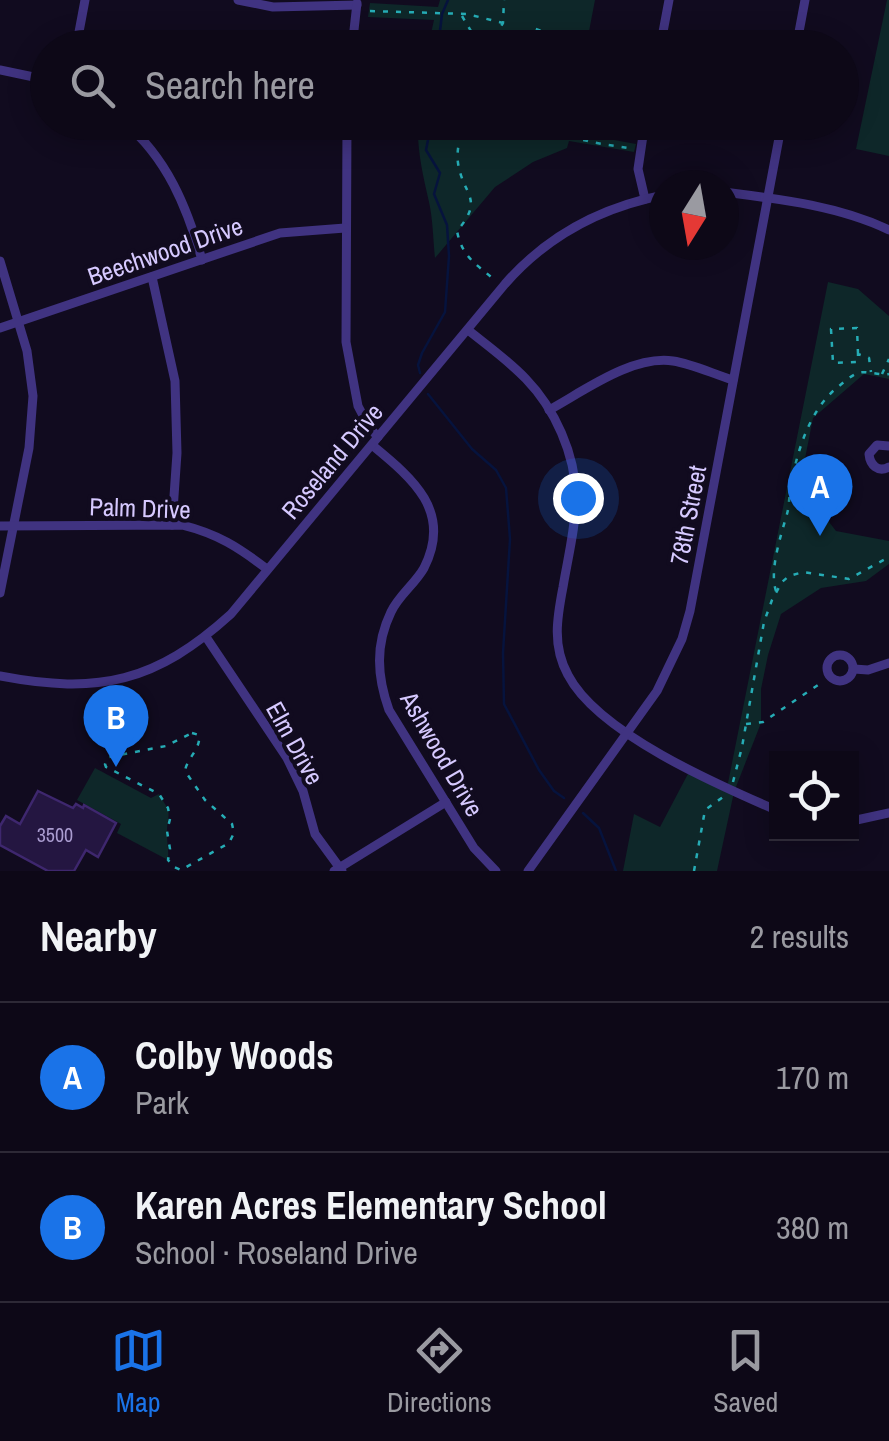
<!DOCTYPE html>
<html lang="en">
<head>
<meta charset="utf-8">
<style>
	:root { --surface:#0d0817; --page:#1b1624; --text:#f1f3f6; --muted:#9a9aa1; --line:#2d2936; --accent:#1a73e8 }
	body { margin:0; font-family:"Archivo Narrow",sans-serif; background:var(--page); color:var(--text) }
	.controls { position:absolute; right:30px; bottom:30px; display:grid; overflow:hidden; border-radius:0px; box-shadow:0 5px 25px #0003 }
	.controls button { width:90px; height:90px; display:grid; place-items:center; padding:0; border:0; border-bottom:2px solid var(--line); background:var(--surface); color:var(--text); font:50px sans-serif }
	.compass { position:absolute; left:649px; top:170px; width:90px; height:90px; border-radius:50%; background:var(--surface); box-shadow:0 5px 25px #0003; rotate:191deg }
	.you { position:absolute; left:578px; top:498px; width:35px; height:35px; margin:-25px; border:8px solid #fff; border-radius:50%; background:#1a73e8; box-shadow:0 0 0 15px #1a73e833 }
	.badge { display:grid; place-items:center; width:65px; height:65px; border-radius:50%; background:var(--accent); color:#fff; font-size:32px; font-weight:700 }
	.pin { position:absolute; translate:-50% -82px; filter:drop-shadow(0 2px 5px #0008) }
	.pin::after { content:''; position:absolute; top:52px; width:35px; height:30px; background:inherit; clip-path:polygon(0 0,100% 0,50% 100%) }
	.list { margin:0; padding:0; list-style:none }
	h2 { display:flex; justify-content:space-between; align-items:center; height:130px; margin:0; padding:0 40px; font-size:42px }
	h2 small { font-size:32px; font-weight:400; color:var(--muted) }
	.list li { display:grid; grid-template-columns:65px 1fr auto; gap:30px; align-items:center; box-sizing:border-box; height:150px; padding:0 40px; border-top:2px solid var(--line) }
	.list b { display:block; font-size:38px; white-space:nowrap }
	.list p { margin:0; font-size:32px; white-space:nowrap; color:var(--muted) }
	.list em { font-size:32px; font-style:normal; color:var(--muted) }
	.icon { flex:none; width:55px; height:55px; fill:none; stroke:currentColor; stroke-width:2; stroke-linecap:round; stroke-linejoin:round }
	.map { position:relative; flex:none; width:889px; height:871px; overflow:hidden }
	.search { position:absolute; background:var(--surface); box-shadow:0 5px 25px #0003; left:30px; right:30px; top:30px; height:110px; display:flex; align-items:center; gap:25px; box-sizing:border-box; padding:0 35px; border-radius:55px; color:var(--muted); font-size:38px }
	.sheet { height:430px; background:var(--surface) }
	nav { display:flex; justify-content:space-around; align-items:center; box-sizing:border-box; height:140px; border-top:2px solid var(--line); background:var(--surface); font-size:28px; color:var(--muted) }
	nav a { display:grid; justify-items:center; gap:5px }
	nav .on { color:var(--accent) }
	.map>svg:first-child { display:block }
	.green { fill:#0e2729 }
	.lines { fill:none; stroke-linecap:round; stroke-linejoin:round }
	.stream { stroke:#06133d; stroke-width:2.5 }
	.building { fill:#241641; stroke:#3e276e; stroke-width:2.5 }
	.path { stroke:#26acb5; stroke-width:2.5; stroke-dasharray:5 8; stroke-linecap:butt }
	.street { stroke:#403381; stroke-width:9 }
	.labels { text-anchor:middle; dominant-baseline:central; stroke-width:8; stroke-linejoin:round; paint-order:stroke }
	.number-label { font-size:20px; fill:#aa9cd0 }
	.street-label { font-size:25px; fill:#d6c9ff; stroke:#110b1f }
</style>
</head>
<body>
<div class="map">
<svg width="889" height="871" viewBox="0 0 889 871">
	<rect width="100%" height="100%" fill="#110b1f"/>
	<g class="green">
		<path d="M440 0H595L586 47H428L434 20 368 17 370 3 438 7Z"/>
		<path d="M887 0H889V156L856 149Z"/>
		<path d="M418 123H571L570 132 636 144 634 152 569 141 567 148 533 162 495 187 435 258C433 239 433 220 429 202 423 175 417 151 418 123Z"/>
		<path d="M828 282 858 289 889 316V379L864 374 813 418 800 484 836 531 889 541V564L866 581 821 588 781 614 768 655 761 689V723L734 792 717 871H623L634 814 660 827 690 770 727 788Z"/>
		<path d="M95 768 151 798 159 794C174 818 167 810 167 834 167 844 169 850 168 860L117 833 121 824 77 800Z"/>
	</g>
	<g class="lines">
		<g class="stream">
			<path d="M438 48 442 14 448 0"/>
			<path d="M420 373 418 365 422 353 445 312 449 256 447 225 434 194 440 173 426 150 430 130 434 122"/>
			<path d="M428 394 472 449 496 470 506 488 510 539 503 653 504 704 539 770 554 791 564 798"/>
			<path d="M583 813 599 828 616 871"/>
		</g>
	</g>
	<path class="building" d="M38 791 73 808 76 804 83 808 84 805 116 823 98 857 86 850 74 871H48L0 845V826L6 816 20 824Z"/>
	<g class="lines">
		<g class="path">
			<path d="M370 11 467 14 503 23"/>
			<path d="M462 16 481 48"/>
			<path d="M488 48 503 23 504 0"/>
			<path d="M494 48 502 41 520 43 526 33 533 28 547 33 549 39 546 48"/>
			<path d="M462 122C461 135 456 150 458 163 463 196 485 198 457 231 462 257 476 264 496 281"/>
			<path d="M549 122C570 142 600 143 628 148"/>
			<path d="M858 354 857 328 831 329 833 363 858 362V354L869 358 871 372"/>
			<path d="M882 374 889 359"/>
			<path d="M776 591C769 571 781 535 787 514 789 507 789 499 790 491 796 454 809 409 839 386 844 382 852 375 858 373 867 370 879 376 889 374"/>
			<path d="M746 724 763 722 818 685"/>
			<path d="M192 733 199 735C201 749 187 758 185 771L205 800 232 824 234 833 229 843 181 870 174 867 168 860 170 849 167 831 170 819 168 808 159 794 106 767 105 764 109 757 166 746Z"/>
			<path d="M733 782 742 747 764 622 772 600 782 582 789 576 803 572 849 579 889 557"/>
			<path d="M694 871 705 810 723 797"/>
		</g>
		<g class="street">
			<path d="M238 0 273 7 357 5"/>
			<path d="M76 48 85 0"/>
			<path d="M352 48 357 3"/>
			<path d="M660 48 669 0"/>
			<path d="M796 48 805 0"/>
			<path d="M0 70 48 80"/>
			<path d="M124 122C167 158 187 207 202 260"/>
			<path d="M347 122 346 342 358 406 369 427 378 437"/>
			<path d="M724 192C779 199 839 206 889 230"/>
			<path d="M645 199 638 169 645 122"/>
			<path d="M0 261 27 351 33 396 29 448 0 593"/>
			<path d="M152 277 175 381 177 453 172 525"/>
			<path d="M0 328 280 233 345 228"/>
			<path d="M468 330C488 346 509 361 526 379 555 409 575 454 576 496 576 526 568 557 563 587 557 618 552 646 568 675 598 733 718 785 776 810"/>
			<path d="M549 410C584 391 632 355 673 361 693 364 713 374 733 380"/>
			<path d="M372 445C412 478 453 511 424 568 415 584 399 595 391 612 375 645 377 676 389 710L474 848 496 871"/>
			<path d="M889 446 877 445 869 454C870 465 878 473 889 467"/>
			<path d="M0 526 182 525C218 534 238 547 267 569"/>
			<path d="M206 637 287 758 303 791 315 834 342 871"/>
			<circle cx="840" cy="668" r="13"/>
			<path d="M854 669 868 670 889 663"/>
			<path d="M0 676C99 695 156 682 231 614L505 284C547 236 602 207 664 195"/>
			<path d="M852 821 889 813"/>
			<path d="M334 871 446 802"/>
			<path d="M528 871 657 691 682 639 690 611 782 122"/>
		</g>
	</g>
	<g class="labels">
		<g class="number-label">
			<text x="55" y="834">3500</text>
		</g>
		<g class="street-label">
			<text transform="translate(165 251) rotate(-19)">Beechwood Drive</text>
			<text transform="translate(332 461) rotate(-50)">Roseland Drive</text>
			<text transform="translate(140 508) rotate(2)">Palm Drive</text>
			<text transform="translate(688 515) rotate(-79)">78th Street</text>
			<text transform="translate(295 743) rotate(61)">Elm Drive</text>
			<text transform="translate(442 754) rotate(60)">Ashwood Drive</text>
		</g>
	</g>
</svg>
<div class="controls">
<button><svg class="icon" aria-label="locate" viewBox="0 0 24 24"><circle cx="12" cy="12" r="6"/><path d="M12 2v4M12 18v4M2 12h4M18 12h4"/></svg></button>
</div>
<svg class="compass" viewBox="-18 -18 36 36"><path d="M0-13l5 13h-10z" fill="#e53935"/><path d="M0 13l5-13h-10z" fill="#9a9aa1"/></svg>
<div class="you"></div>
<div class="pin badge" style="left:820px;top:536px">A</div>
<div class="pin badge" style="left:116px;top:767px">B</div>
<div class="search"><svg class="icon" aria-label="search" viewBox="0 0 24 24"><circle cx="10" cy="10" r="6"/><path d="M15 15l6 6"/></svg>Search here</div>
</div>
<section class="sheet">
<h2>Nearby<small>2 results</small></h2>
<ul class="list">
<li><span class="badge">A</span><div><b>Colby Woods</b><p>Park</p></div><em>170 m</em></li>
<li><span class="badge">B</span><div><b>Karen Acres Elementary School</b><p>School · Roseland Drive</p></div><em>380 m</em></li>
</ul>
</section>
<nav>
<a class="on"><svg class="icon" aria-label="map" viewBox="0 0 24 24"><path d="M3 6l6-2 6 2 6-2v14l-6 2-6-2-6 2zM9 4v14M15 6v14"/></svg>Map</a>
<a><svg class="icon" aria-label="directions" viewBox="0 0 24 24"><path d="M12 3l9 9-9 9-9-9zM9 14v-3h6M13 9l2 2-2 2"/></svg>Directions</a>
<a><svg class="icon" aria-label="saved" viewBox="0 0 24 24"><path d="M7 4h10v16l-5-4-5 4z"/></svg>Saved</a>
</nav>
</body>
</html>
